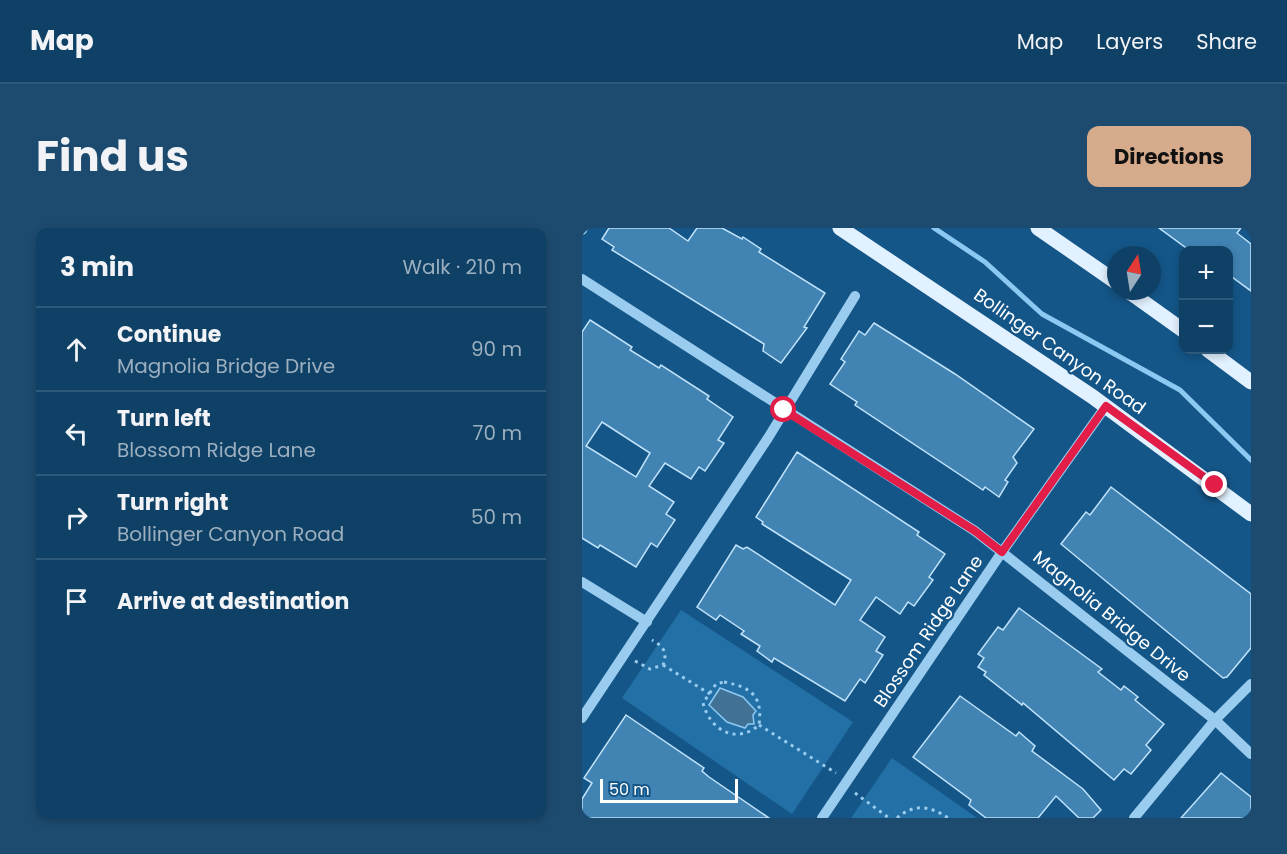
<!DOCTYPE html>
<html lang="en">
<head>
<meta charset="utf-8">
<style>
	:root { --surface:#0f4066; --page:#1d4b6f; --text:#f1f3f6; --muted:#9bafbf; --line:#2f597a; --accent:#d6ab8b }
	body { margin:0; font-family:Poppins,sans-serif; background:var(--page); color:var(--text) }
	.controls { position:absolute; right:18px; top:18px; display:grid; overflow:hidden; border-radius:12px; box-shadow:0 3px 9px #0003 }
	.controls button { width:54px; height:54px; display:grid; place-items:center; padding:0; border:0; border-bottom:2px solid var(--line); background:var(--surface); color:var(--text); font:30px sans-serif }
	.compass { position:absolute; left:525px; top:18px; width:54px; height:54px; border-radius:50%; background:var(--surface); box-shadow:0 3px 9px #0003; rotate:12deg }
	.scale { position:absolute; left:18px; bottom:15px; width:138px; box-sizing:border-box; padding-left:6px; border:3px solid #fff; border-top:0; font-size:16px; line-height:21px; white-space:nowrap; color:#fff; -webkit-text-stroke:4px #145688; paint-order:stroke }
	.stop { position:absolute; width:18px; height:18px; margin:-14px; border:4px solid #e11d48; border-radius:50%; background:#fff }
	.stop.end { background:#e11d48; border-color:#fff; box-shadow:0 2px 6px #0008 }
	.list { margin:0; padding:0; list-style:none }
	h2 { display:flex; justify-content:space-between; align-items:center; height:78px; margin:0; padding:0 24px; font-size:26px }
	h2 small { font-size:20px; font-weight:400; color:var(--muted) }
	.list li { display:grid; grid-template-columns:39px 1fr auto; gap:18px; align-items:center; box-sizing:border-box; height:84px; padding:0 24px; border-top:2px solid var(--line) }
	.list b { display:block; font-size:22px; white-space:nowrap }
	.list p { margin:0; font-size:20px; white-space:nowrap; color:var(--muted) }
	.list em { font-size:20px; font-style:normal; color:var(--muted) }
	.icon { flex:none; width:33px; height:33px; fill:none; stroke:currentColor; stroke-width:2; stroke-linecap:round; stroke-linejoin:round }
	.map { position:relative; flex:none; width:669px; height:590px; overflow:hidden; border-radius:12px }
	header { display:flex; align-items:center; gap:36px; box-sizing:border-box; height:84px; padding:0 30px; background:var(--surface); border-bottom:2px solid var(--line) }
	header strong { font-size:28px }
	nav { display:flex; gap:33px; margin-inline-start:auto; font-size:21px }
	.intro { display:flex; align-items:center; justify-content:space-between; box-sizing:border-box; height:144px; padding:0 36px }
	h1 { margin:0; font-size:42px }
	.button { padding:15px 27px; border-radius:12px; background:var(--accent); color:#111; font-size:21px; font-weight:700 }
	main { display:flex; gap:36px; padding:0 36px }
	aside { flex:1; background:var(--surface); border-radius:12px; box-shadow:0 3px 9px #0003 }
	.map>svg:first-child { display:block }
	.green { fill:#2370a6 }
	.water { fill:#417296; stroke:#8cc9f2; stroke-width:1.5 }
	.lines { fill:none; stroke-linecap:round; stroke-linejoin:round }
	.stream { stroke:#8cc9f2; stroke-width:5 }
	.building { fill:#4183b3; stroke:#c0e3fb; stroke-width:1.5; fill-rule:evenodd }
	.path { stroke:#9accef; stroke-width:3; stroke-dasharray:3 4.5; stroke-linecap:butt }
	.minor { stroke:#9accef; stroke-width:10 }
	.major { stroke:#e2f1ff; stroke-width:15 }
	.route { stroke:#e11d48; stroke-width:8 }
	.labels { text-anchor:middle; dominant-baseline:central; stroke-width:4.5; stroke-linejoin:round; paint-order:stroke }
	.street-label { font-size:18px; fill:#fff; stroke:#145688 }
</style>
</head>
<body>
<header>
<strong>Map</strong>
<nav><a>Map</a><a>Layers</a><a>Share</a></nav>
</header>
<div class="intro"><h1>Find us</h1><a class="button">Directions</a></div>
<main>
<aside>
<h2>3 min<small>Walk · 210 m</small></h2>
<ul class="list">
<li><svg class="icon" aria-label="ahead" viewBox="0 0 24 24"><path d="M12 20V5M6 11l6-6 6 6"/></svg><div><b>Continue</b><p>Magnolia Bridge Drive</p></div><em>90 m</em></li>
<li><svg class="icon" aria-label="left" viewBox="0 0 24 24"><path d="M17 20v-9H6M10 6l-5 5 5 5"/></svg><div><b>Turn left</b><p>Blossom Ridge Lane</p></div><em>70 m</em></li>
<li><svg class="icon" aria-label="right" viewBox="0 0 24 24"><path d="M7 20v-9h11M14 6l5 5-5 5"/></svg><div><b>Turn right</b><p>Bollinger Canyon Road</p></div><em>50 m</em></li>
<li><svg class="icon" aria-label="arrive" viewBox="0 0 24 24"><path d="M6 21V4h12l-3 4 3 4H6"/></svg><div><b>Arrive at destination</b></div></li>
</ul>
</aside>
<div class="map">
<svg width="669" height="590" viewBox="0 0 669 590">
	<rect width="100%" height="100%" fill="#145688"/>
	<g class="green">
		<path d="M99 382 271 494 210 586 40 470Z"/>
		<path d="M310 530 395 590H269Z"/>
	</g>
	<path class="water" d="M138 460 161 469 174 483 171 487 172 496H166L163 500 145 494 127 477Z"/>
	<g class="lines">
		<path class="stream" d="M352 0 403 34 460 86 598 162 669 232"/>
	</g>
	<g class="building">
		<path d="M27 0H87L106 13 115 0H140L160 11 161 9 179 21 177 24 243 65 222 99 225 100 199 135 181 123 182 116 30 22 32 19 20 11Z"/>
		<path d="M577 0H659L655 5 669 16V63L646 46V22H607Z"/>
		<path d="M8 92 50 119 48 122 77 140 79 137 127 168 125 171 151 189 136 212 142 215 123 243 117 239 109 251 83 235 67 258 92 274 84 286 93 292 75 319 69 315 54 339 18 317 16 320 0 310V104ZM20 194 68 225 54 249 4 218Z"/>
		<path d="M292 95 373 146 452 201 431 229 435 235 423 252 426 254 417 269 403 259 401 262 273 177 275 174 248 156 263 134 259 131 277 103 283 107Z"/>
		<path d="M215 224 337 304 335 307 363 326 347 349 351 352 332 378 326 374 318 386 294 369 278 392 303 409 294 423 301 427 283 455 278 451 263 473 192 430 190 434 175 423 178 418 159 406 162 403 138 387 134 392 115 379 154 317 161 321 165 319 253 377 269 352 180 296 181 294 174 289Z"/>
		<path d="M529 259 669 366V420L645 449 641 450 479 316 504 284 508 287Z"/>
		<path d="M437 380 520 441 516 444 539 462 542 458 556 469 553 472 582 496 564 517 569 522 549 546 542 541 532 552 441 475 440 477 402 447 404 444 396 439 402 430 396 426 416 399 421 402Z"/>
		<path d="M378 468 434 508 437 504 453 518 450 523 501 561 519 582 511 590H497L474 568 456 590H404L387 577 389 572 331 529Z"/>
		<path d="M44 487 122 540 120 543 127 549 187 590H0V571L10 555 2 550Z"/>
		<path d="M639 545 669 569V590H599Z"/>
	</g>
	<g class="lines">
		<g class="path">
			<path d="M53 433 68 441 81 437C86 424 81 418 70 412"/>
			<path d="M81 437 128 466"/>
			<path d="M142 454C169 459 181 468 177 497 154 517 128 502 121 475L134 456Z"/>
			<path d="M177 497 254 545"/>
			<path d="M273 565 307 590"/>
			<path d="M315 590C332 575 349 578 366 590"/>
		</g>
		<g class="minor">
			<path d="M0 2 1 0"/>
			<path d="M0 51 393 303 633 492 669 526"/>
			<path d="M0 354 65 394"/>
			<path d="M0 490 186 210 273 68"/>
			<path d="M240 590 420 324 524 178"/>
			<path d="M552 590 633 492 669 456"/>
		</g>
		<g class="major">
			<path d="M258 0 511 169 669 286"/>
			<path d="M456 0 534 54"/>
			<path d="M546 63 602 103"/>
			<path d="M626 122 669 154"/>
		</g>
	</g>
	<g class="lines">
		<path class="route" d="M202 182 393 303 420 324 524 178 633 257"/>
	</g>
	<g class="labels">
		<g class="street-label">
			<text transform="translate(478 123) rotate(35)">Bollinger Canyon Road</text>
			<text transform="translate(530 388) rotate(39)">Magnolia Bridge Drive</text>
			<text transform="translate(346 403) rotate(-56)">Blossom Ridge Lane</text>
		</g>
	</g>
</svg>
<div class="controls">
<button>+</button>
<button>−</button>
</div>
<svg class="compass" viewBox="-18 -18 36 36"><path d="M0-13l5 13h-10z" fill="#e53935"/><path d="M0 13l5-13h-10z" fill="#9bafbf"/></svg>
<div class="scale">50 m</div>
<div class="stop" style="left:202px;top:182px"></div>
<div class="stop end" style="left:633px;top:257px"></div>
</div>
</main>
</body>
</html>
